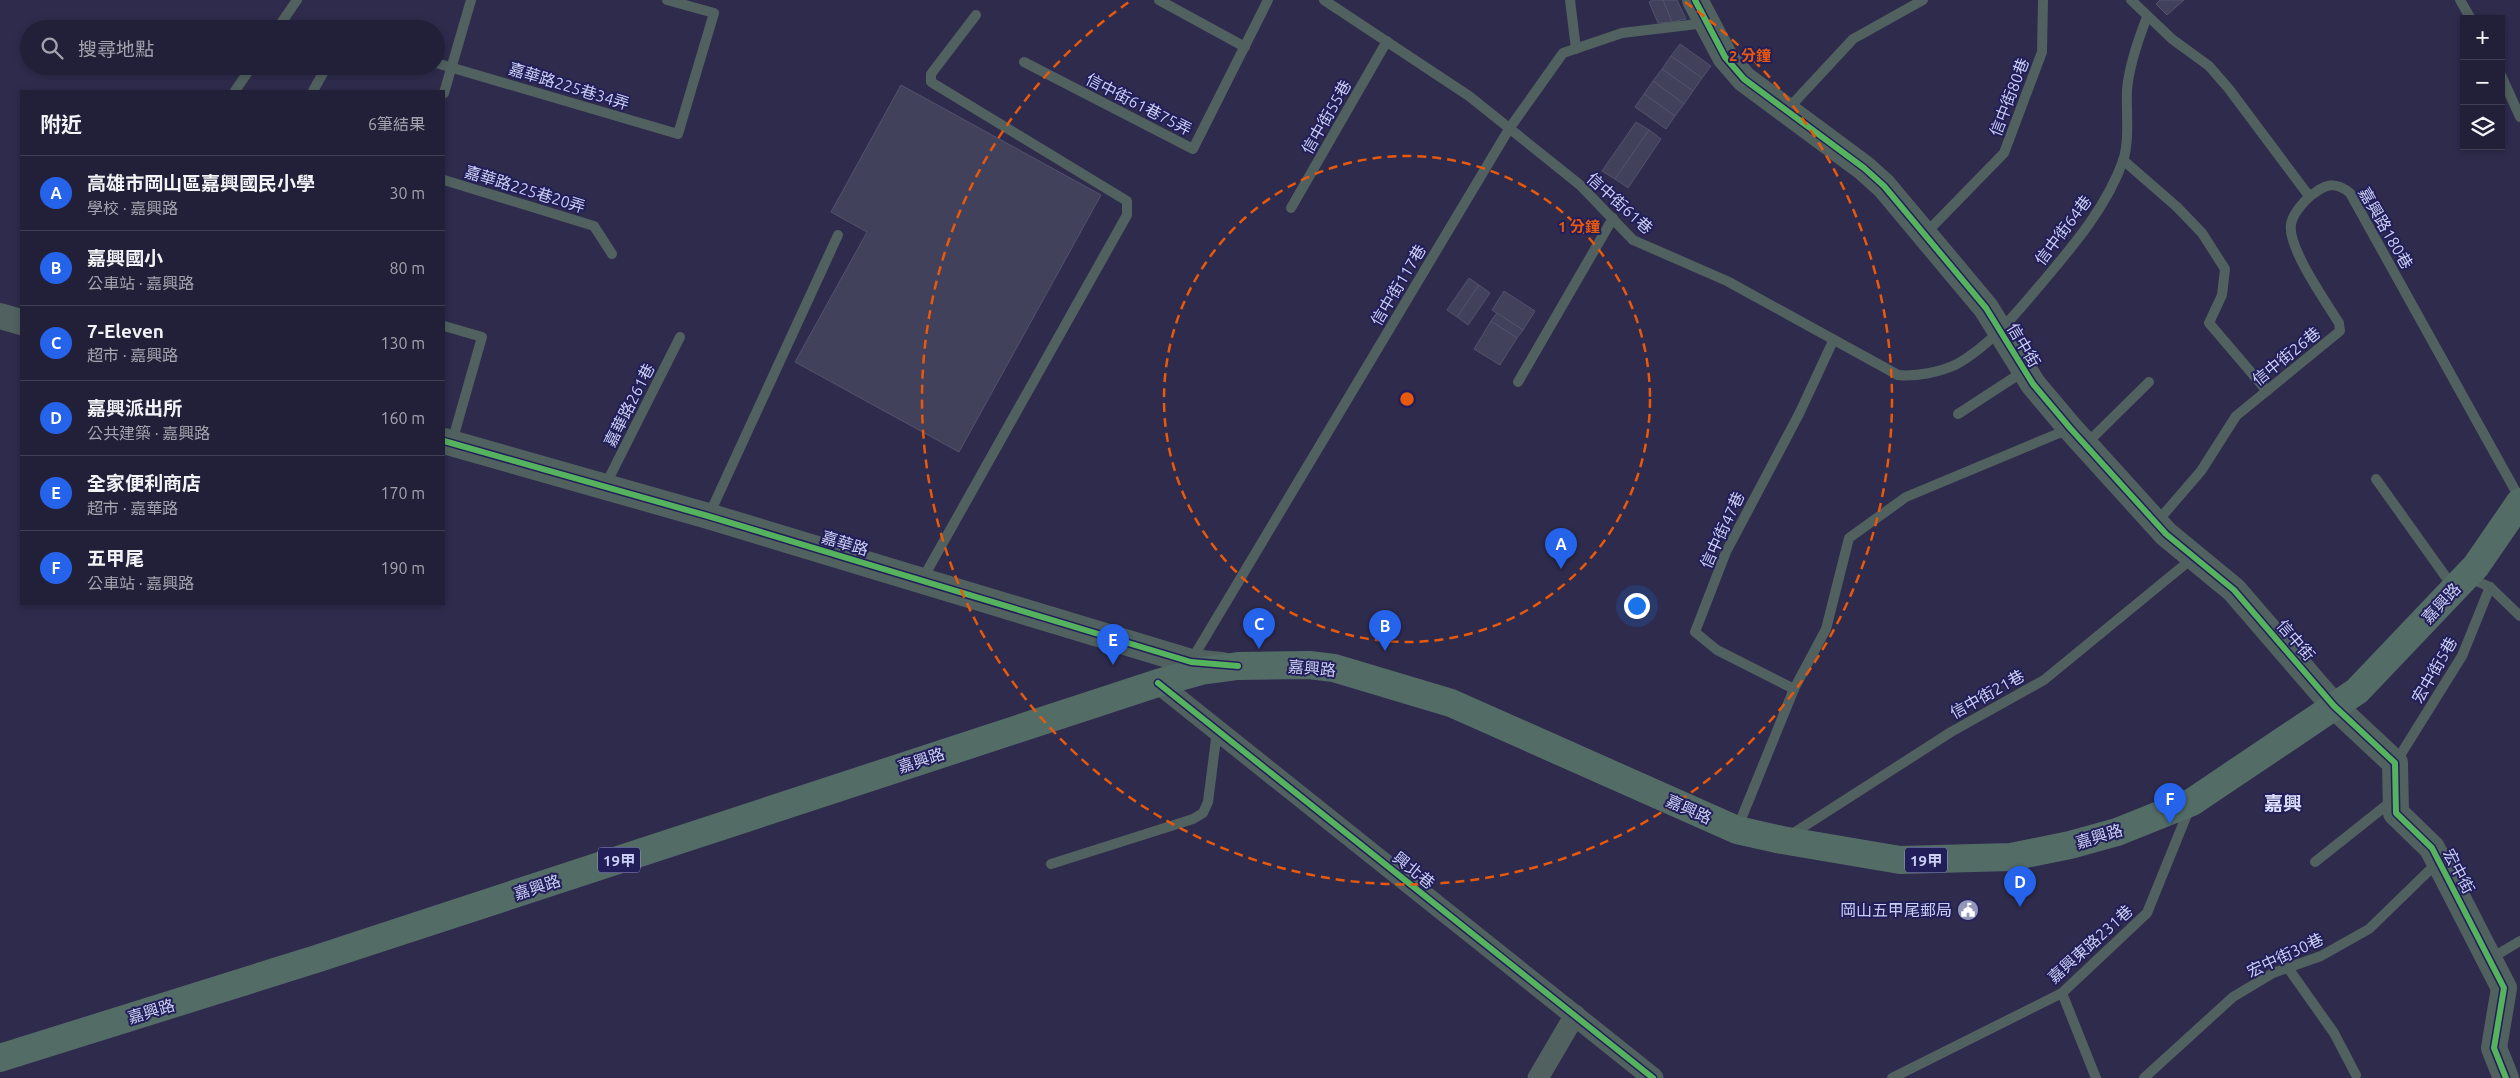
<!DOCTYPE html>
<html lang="zh-TW">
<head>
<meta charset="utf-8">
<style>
	:root { --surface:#222039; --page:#2e2d44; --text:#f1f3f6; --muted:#a2a3ae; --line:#3f3e53; --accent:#2563eb }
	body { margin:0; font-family:Ubuntu,"Noto Sans TC",sans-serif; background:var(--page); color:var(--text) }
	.controls { position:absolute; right:15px; top:15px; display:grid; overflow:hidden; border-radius:0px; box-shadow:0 2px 8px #0003 }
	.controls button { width:45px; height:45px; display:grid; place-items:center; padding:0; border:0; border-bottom:1px solid var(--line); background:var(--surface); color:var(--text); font:25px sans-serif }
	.you { position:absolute; left:1636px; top:605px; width:18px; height:18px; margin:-12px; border:4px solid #fff; border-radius:50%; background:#1a73e8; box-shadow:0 0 0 8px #1a73e833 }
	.badge { display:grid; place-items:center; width:32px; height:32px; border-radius:50%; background:var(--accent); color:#fff; font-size:16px; font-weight:700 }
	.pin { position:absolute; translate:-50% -41px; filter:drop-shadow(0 1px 2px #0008) }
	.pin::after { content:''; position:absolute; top:26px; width:18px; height:15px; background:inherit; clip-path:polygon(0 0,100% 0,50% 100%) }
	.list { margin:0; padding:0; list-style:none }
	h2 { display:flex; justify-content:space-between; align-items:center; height:65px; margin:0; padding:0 20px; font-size:21px }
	h2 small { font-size:16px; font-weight:400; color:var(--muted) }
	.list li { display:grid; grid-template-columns:32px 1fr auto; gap:15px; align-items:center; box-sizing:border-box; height:75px; padding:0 20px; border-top:1px solid var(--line) }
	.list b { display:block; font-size:19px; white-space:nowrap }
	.list p { margin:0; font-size:16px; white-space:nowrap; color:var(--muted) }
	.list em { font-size:16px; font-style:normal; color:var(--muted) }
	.icon { flex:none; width:28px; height:28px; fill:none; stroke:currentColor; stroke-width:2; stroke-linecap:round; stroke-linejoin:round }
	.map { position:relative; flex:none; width:2520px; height:1078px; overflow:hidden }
	.search { position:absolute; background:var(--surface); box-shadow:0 2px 8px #0003; left:20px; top:20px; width:425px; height:55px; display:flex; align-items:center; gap:12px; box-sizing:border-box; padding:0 18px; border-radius:28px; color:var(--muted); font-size:19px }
	.panel { position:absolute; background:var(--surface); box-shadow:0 2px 8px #0003; left:20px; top:90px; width:425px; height:515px; border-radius:0px }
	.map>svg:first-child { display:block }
	.building { fill:#42415c; stroke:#53526e }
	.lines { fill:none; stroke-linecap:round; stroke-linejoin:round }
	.service { stroke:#51615f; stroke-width:10 }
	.minor { stroke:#51615f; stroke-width:21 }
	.tertiary { stroke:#51615f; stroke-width:26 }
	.primary { stroke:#546c66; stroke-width:28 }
	.cycleway-casing { stroke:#221e5a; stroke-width:9 }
	.cycleway { stroke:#56b35d; stroke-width:6 }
	.ring { fill:none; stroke:#e8590c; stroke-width:2.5; stroke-dasharray:9 6 }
	.labels { text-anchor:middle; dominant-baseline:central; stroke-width:4; stroke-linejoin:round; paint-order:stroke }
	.shield { fill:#221e5a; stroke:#9899c5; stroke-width:1 }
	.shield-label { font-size:15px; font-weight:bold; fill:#cacef3 }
	.street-label { font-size:16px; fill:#cacef3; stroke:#221e5a }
	.poi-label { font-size:16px; fill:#cacef3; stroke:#221e5a; text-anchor:end }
	.quarter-label { font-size:19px; font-weight:bold; fill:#dce0fe; stroke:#221e5a }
	.centre { fill:#e8590c; stroke:#221e5a; stroke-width:2.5 }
	.ring-label { font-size:15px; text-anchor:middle; font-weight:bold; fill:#e8590c; stroke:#221e5a; stroke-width:4; stroke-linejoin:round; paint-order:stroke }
</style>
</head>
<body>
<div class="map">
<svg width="2520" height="1078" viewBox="0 0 2520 1078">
	<rect width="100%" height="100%" fill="#2e2b4c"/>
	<g class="building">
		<path d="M1653 0H1663L1672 22 1658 23 1649 2Z"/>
		<path d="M1663 0H1677L1686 19 1672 22Z"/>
		<path d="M2160 0H2184L2167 15 2156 4Z"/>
		<path d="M1680 44 1711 66 1702 78 1671 56Z"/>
		<path d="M1671 56 1702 78 1693 91 1662 69Z"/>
		<path d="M1662 69 1693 91 1684 104 1653 81Z"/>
		<path d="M1653 81 1684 104 1675 116 1644 94Z"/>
		<path d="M901 85 1101 195 959 452 795 362 867 232 831 212Z"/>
		<path d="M1644 94 1675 116 1666 129 1635 107Z"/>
		<path d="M1636 122 1649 130 1615 179 1602 171Z"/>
		<path d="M1649 130 1661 139 1628 188 1615 179Z"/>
		<path d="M1469 278 1479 285 1457 317 1447 310Z"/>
		<path d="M1479 285 1490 293 1468 325 1457 317Z"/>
		<path d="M1504 291 1535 311 1523 330 1492 310Z"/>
		<path d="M1497 313 1523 330 1517 338 1491 321Z"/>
		<path d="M1491 321 1517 338 1500 365 1474 349Z"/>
	</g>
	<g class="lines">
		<g class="service">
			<path d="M1159 0 1245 47"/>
			<path d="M1324 0 1469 96 1580 185 1633 240 1727 281 1898 375C1915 377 1941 372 1957 364 1992 344 2016 313 2041 284 2073 246 2106 208 2123 161 2130 139 2126 113 2127 90 2129 65 2138 40 2147 17"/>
			<path d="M1570 0 1576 49"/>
			<path d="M2131 0 2172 39 2209 66 2229 89 2309 196"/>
			<path d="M2460 0 2471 19"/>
			<path d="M277 29 297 0"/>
			<path d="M1024 62 1193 149 1268 0"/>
			<path d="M436 63 678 134 714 13 667 0"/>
			<path d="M2501 75 2520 117"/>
			<path d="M235 91 252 66"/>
			<path d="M313 91 327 66"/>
			<path d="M444 93 471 0"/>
			<path d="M1787 110 1853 39 1923 0"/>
			<path d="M2123 160 2177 207 2202 233 2225 269 2222 295 2209 323 2267 391"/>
			<path d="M444 180 594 226 612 254"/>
			<path d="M1291 208 1387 41"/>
			<path d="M1926 233 2004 153 2042 52 2043 0"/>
			<path d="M444 326 482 337 452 442"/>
			<path d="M1518 382 1613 218"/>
			<path d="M1958 414 2024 371"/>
			<path d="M2086 444 2149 382"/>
			<path d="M2376 479 2453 587"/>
			<path d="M605 486 680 337"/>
			<path d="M709 515 838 235"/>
			<path d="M2157 522 2201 471 2236 416 2340 331 2339 323C2326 302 2287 247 2291 224 2293 213 2306 198 2316 192 2328 183 2338 183 2350 193L2520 499"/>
			<path d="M2467 577 2490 587 2520 616"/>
			<path d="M922 580 1127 215V201L931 82V74L976 15"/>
			<path d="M1191 661 1509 129 1563 53 1622 33 1706 23"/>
			<path d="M1794 689 1717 650 1695 632 1726 552 1799 414 1833 341"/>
			<path d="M2396 762 2462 656 2490 587"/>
			<path d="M1737 829 1794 689 1826 629 1849 538 1906 497 2069 429"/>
			<path d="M1789 836 1951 732 2044 680 2194 557"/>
			<path d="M2315 862 2393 800"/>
			<path d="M1051 864 1193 819 1203 813 1208 802 1217 731"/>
			<path d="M2490 959 2520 941"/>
			<path d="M2288 968 2334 1033 2356 1075"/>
			<path d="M2062 993 2096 1078"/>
			<path d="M1892 1078 2062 993 2147 913 2190 807"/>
			<path d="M2144 1078 2233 997 2273 973 2321 956 2369 929 2438 862"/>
		</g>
		<g class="minor">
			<path d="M1158 683 1653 1078"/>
			<path d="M1538 1078 1575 1015"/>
		</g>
		<g class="tertiary">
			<path d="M1695 0 1725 57 1744 79 1864 168 1884 186 1986 308 2033 384 2070 428 2166 534 2234 590 2334 706 2395 763 2396 813 2432 848 2504 988 2494 1048 2506 1078"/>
			<path d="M0 316 21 322"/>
			<path d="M444 441 708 516 1191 662 1222 665"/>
		</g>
		<path class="primary" d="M0 1058 316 959 1158 683 1201 671 1238 666 1309 665 1334 668 1451 703 1737 830 1782 840 1900 860 2011 857 2070 845 2117 832 2192 802 2357 691 2476 566 2520 502"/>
		<g class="cycleway-casing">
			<g id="cycleway">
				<path d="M1695 0 1725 57 1744 79 1864 168 1884 186 1986 308 2033 384 2070 428 2166 534 2234 590 2334 706 2395 763 2396 813 2432 848 2504 988 2494 1048 2506 1078"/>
				<path d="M444 441 708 516 1191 662 1238 666"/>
				<path d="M1158 683 1653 1078"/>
			</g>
		</g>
		<use href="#cycleway" class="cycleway"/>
	</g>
	<g class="ring">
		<circle cx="1407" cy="399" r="243"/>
		<path d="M1685 2A485 485 0 1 1 1129 2"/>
	</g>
	<defs>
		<g id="civic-disc" transform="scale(1.125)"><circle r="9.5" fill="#9395b9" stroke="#221e5a"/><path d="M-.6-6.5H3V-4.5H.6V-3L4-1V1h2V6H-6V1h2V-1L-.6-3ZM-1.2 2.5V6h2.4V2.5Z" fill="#fff"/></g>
	</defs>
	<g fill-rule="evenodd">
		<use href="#civic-disc" x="1968" y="910"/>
	</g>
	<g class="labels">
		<g class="shield">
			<rect x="598" y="847.5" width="42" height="25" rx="4"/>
			<rect x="1905" y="847.5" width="42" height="25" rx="4"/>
		</g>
		<g class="shield-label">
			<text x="619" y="860">19甲</text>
			<text x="1926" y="860">19甲</text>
		</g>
		<g class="street-label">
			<text transform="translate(569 86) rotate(17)">嘉華路225巷34弄</text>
			<text transform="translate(2009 97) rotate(-69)">信中街80巷</text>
			<text transform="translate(1139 104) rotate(27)">信中街61巷75弄</text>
			<text transform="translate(1326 117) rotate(-60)">信中街55巷</text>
			<text transform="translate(525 189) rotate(17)">嘉華路225巷20弄</text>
			<text transform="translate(1620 203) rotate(42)">信中街61巷</text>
			<text transform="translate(2386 228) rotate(60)">嘉興路180巷</text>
			<text transform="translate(2063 230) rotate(-53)">信中街64巷</text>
			<text transform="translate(1398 285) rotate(-59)">信中街117巷</text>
			<text transform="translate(2024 345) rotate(59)">信中街</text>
			<text transform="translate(2286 356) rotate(-39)">信中街26巷</text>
			<text transform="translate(629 405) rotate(-63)">嘉華路261巷</text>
			<text transform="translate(1722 530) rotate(-65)">信中街47巷</text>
			<text transform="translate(845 543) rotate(17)">嘉華路</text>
			<text transform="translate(2441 603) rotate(-47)">嘉興路</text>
			<text transform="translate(2296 640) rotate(49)">信中街</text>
			<text transform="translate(1312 668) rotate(5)">嘉興路</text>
			<text transform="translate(2434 670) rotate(-60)">宏中街5巷</text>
			<text transform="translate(1987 694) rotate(-29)">信中街21巷</text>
			<text transform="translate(921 760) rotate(-18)">嘉興路</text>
			<text transform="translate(1689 809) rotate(24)">嘉興路</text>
			<text transform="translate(2099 836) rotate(-17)">嘉興路</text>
			<text transform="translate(1414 870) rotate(39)">興北巷</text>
			<text transform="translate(2459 871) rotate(62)">宏中街</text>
			<text transform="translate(537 887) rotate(-18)">嘉興路</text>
			<text transform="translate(2090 944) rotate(-42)">嘉興東路231巷</text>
			<text transform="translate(2285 955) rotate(-25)">宏中街30巷</text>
			<text transform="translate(151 1011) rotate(-17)">嘉興路</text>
		</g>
		<g class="poi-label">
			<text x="1952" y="910">岡山五甲尾郵局</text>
		</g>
		<g class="quarter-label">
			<text x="2283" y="803">嘉興</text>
		</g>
	</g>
	<circle cx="1407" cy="399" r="8" class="centre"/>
	<g class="ring-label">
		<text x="1750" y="61">2 分鐘</text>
		<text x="1579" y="232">1 分鐘</text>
	</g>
</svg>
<div class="controls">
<button>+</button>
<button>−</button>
<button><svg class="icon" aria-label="layers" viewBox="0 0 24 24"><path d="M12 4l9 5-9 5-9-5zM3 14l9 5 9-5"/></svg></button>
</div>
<div class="you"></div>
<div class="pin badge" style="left:1561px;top:569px">A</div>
<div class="pin badge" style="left:1385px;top:651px">B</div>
<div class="pin badge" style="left:1259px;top:649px">C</div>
<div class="pin badge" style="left:2020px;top:907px">D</div>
<div class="pin badge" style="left:1113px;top:665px">E</div>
<div class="pin badge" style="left:2170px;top:824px">F</div>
<div class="search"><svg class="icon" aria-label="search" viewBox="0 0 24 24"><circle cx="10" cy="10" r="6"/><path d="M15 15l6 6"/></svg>搜尋地點</div>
<section class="panel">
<h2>附近<small>6筆結果</small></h2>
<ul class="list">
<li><span class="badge">A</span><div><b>高雄市岡山區嘉興國民小學</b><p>學校 · 嘉興路</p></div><em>30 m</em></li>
<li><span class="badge">B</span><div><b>嘉興國小</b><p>公車站 · 嘉興路</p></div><em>80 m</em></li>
<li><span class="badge">C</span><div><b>7-Eleven</b><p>超市 · 嘉興路</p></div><em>130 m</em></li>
<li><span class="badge">D</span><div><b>嘉興派出所</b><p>公共建築 · 嘉興路</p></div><em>160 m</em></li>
<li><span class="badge">E</span><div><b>全家便利商店</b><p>超市 · 嘉華路</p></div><em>170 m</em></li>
<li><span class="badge">F</span><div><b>五甲尾</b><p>公車站 · 嘉興路</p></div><em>190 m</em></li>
</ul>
</section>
</div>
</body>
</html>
